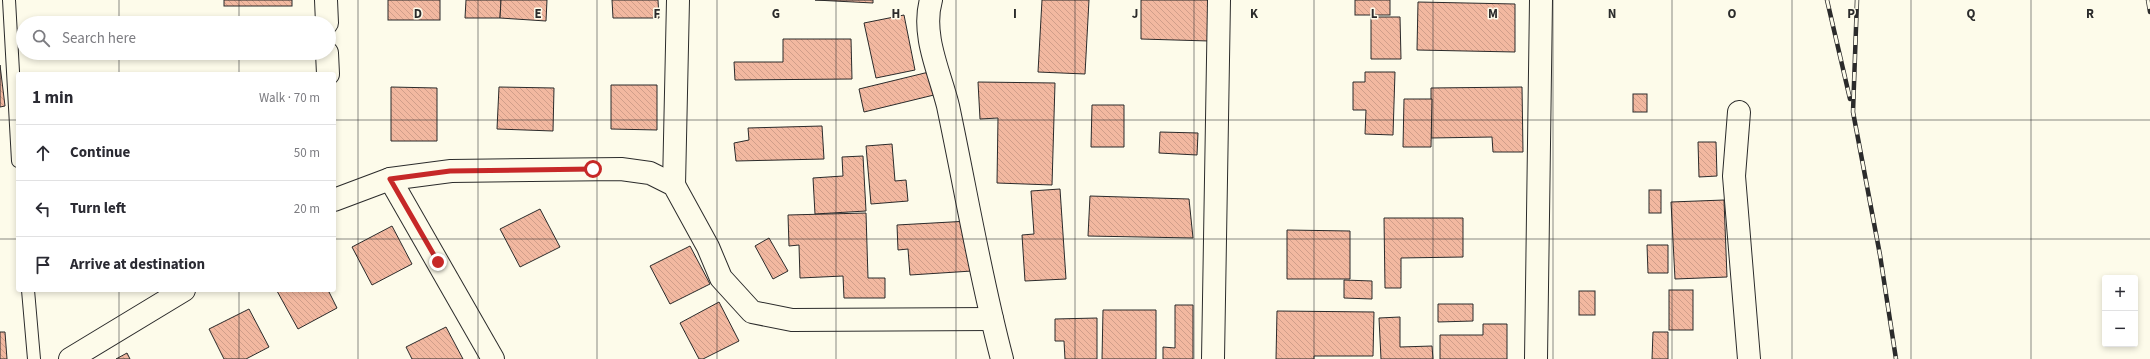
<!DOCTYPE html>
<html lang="en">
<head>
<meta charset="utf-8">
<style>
	:root { --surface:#fff; --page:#f2f2f3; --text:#2b2b33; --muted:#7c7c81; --line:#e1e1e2 }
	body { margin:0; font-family:"Source Sans 3",sans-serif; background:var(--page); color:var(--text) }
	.controls { position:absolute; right:12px; bottom:12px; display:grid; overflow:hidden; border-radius:4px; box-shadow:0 2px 6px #0003 }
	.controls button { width:36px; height:36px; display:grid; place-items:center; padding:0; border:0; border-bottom:1px solid var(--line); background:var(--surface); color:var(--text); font:20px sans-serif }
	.stop { position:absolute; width:12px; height:12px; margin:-9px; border:3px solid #c62828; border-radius:50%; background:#fff }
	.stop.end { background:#c62828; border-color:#fff; box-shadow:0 1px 4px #0008 }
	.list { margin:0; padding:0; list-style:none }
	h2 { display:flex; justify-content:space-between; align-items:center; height:52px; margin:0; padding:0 16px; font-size:17px }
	h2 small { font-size:13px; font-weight:400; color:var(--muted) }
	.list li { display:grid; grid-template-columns:26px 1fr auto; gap:12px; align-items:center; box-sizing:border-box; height:56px; padding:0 16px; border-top:1px solid var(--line) }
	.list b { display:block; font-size:15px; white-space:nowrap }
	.list em { font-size:13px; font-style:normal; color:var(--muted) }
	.icon { flex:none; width:22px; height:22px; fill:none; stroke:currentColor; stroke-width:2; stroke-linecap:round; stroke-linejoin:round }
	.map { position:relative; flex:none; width:2150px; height:359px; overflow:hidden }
	.search { position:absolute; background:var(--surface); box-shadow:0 2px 6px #0003; left:16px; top:16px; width:320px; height:44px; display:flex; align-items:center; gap:10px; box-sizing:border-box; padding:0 14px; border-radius:22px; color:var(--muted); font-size:15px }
	.panel { position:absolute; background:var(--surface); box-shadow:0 2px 6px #0003; left:16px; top:72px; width:320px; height:220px; border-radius:4px }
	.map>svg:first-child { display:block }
	.building { fill:url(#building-back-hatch); stroke:#2b2b2b }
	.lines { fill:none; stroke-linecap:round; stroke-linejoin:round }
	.lane-casing { stroke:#2b2b2b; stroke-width:14 }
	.street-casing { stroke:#2b2b2b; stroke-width:24 }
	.lane { stroke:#fdfbea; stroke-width:12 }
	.street { stroke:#fdfbea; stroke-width:22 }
	.rail-casing { stroke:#2b2b2b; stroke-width:4.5 }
	.rail { stroke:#fdfbea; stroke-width:3; stroke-dasharray:9; stroke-linecap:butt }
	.route { stroke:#c62828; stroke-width:5 }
	.grid { fill:none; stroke:#2b2b2b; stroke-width:1; stroke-opacity:0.55 }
	.grid-label { font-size:13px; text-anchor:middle; font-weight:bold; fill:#2b2b2b; stroke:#fdfbea; stroke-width:3; stroke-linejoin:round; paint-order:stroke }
</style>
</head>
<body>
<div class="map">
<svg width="2150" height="359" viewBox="0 0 2150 359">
	<defs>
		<pattern id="building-back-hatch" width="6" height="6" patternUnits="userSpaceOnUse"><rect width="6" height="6" fill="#f2b8a0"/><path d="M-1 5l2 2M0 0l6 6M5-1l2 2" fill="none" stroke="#d09e8a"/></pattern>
	</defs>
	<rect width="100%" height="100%" fill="#fdfbea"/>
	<g class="building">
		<rect x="224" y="0" width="68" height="6"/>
		<rect x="388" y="0" width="52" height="20"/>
		<path d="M466 0H501L500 18H465Z"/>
		<path d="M501 0H547L546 21 500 18Z"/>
		<path d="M612 0H658L659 18H613Z"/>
		<path d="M815 0H873V3Z"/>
		<path d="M1042 0H1089L1085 74 1038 72Z"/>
		<path d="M1141 0H1210L1209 41 1141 39Z"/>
		<rect x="1355" y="0" width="35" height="15"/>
		<path d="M1418 2 1515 4V52L1417 50Z"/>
		<path d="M904 15 915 70 876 78 864 23Z"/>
		<path d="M1371 17H1400L1401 59H1371Z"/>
		<path d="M783 39H851L852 79 735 80 734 62H783Z"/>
		<path d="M0 65 5 106 0 107Z"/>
		<path d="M933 71 938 94 864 112 859 89Z"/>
		<path d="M1365 72H1395L1393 135 1365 134 1366 110H1353V82H1365Z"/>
		<path d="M978 82 1055 83 1052 185 997 183 998 118 980 119Z"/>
		<path d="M611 85H657V130L611 129Z"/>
		<path d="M391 87 437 88V141H391Z"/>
		<path d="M499 87 554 88 553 131 497 129Z"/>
		<path d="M1522 87 1523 152H1493L1492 137 1431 138V88Z"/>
		<rect x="1633" y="94" width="14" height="18"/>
		<path d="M1404 99H1432L1431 147H1403Z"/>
		<path d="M1092 105H1124V147H1091Z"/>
		<path d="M822 126 824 159 736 161 734 143 749 140 748 128Z"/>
		<path d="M1160 132 1198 133 1197 155 1159 153Z"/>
		<path d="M1698 142H1716L1717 176 1699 177Z"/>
		<path d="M892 144 895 181 906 180 908 201 871 204 866 146Z"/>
		<path d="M863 156 866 211 815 214 813 178 843 176 842 157Z"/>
		<path d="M1060 189 1066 279 1025 281 1022 235 1034 234 1031 191Z"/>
		<rect x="1649" y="190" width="12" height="23"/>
		<path d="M1090 196 1189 199 1193 238 1088 236Z"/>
		<path d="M1724 200 1727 277 1675 279 1671 202Z"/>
		<path d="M540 209 560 247 520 267 500 229Z"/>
		<path d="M866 213 868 278H885V298H844L843 276 800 278 799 245 789 246 788 215Z"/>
		<path d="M1384 218H1463V257L1401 258V288H1385Z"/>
		<path d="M969 221 972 271 910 275 908 249 898 250 897 225Z"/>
		<path d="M392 226 412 264 372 285 352 247Z"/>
		<path d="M1287 230 1350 231V279H1287Z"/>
		<path d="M769 238 788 271 773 279 755 246Z"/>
		<path d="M1647 245H1668V273H1648Z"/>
		<path d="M690 246 710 284 670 304 650 266Z"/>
		<path d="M1344 280 1372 281V299L1344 298Z"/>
		<path d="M328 290 337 308 298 329 277 291Z"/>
		<rect x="1669" y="290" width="24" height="40"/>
		<rect x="1579" y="291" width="16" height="24"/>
		<path d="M719 302 739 341 703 359H699L680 323Z"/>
		<path d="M1438 304H1473V321L1438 322Z"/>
		<path d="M1175 305H1193V359H1163V347L1175 348Z"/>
		<path d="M249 309 269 347 246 359H224L209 329Z"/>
		<path d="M1103 310H1156V359H1102Z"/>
		<path d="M1277 311 1374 312 1373 356H1314V359H1276Z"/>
		<path d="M1400 317V347L1432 346 1433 359H1381L1379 318Z"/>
		<path d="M1097 318V359H1065L1064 341H1055V319Z"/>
		<path d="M1483 324H1507V359H1440V335H1483Z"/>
		<path d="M446 327 463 359H412L406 347Z"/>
		<path d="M0 332H5L7 359H0Z"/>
		<path d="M1653 332H1668V359H1652Z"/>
		<path d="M127 353 130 359H116Z"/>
	</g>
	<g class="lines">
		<g class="lane-casing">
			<g id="lane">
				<path d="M9 0 18 161"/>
				<path d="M28 290 34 359"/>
			</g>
		</g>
		<g class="street-casing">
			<g id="street">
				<path d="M326 0 327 23"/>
				<path d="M931 0C921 35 940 73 948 106 966 191 980 276 1002 359"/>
				<path d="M327 53 328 74"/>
				<path d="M1739 112 1734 176 1749 359"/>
				<path d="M390 179 493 359"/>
				<path d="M674 185 678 0"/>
				<path d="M334 200 390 179 451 171 621 169 650 173 674 185 708 247 721 278 752 312 792 320 992 319"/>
				<path d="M70 359 184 290"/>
				<path d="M1213 359 1219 0"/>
				<path d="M1536 359 1541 0"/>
			</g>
		</g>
		<use href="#lane" class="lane"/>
		<use href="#street" class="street"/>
		<g class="rail-casing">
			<g id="rail">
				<path d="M1827 0 1850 99"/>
				<path d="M1857 0 1853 112 1880 255 1896 359"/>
				<path d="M2148 0 2150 12"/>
			</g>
		</g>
		<use href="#rail" class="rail"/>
	</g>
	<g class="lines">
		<path class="route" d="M438 262 390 179 450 171 593 169"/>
	</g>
	<path class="grid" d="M119 0V23M239 0V23M358 0V359M478 0V359M597 0V359M717 0V359M836 0V359M956 0V359M1075 0V359M1194 0V359M1314 0V359M1433 0V359M1553 0V359M1672 0V359M1792 0V359M1911 0V359M2031 0V359M119 53V74M239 53V74M0 120H18M334 120H2150M0 239H18M334 239H2150M119 290V359M239 290V359"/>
	<g class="grid-label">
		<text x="418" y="18">D</text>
		<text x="538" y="18">E</text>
		<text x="657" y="18">F</text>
		<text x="776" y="18">G</text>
		<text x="896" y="18">H</text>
		<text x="1015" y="18">I</text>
		<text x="1135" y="18">J</text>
		<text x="1254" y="18">K</text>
		<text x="1374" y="18">L</text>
		<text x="1493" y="18">M</text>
		<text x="1612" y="18">N</text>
		<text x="1732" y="18">O</text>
		<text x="1851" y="18">P</text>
		<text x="1971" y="18">Q</text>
		<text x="2090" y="18">R</text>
	</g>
</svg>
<div class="controls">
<button>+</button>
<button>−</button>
</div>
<div class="stop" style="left:593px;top:169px"></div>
<div class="stop end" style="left:438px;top:262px"></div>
<div class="search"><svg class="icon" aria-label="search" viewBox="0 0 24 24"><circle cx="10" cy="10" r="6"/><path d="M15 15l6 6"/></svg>Search here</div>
<section class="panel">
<h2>1 min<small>Walk · 70 m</small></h2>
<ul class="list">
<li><svg class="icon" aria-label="ahead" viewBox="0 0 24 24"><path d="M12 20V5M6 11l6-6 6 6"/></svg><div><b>Continue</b></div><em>50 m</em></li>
<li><svg class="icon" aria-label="left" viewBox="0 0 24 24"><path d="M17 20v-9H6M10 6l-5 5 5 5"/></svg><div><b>Turn left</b></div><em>20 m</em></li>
<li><svg class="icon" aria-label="arrive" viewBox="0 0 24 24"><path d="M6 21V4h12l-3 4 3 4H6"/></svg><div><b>Arrive at destination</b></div></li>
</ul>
</section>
</div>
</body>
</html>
